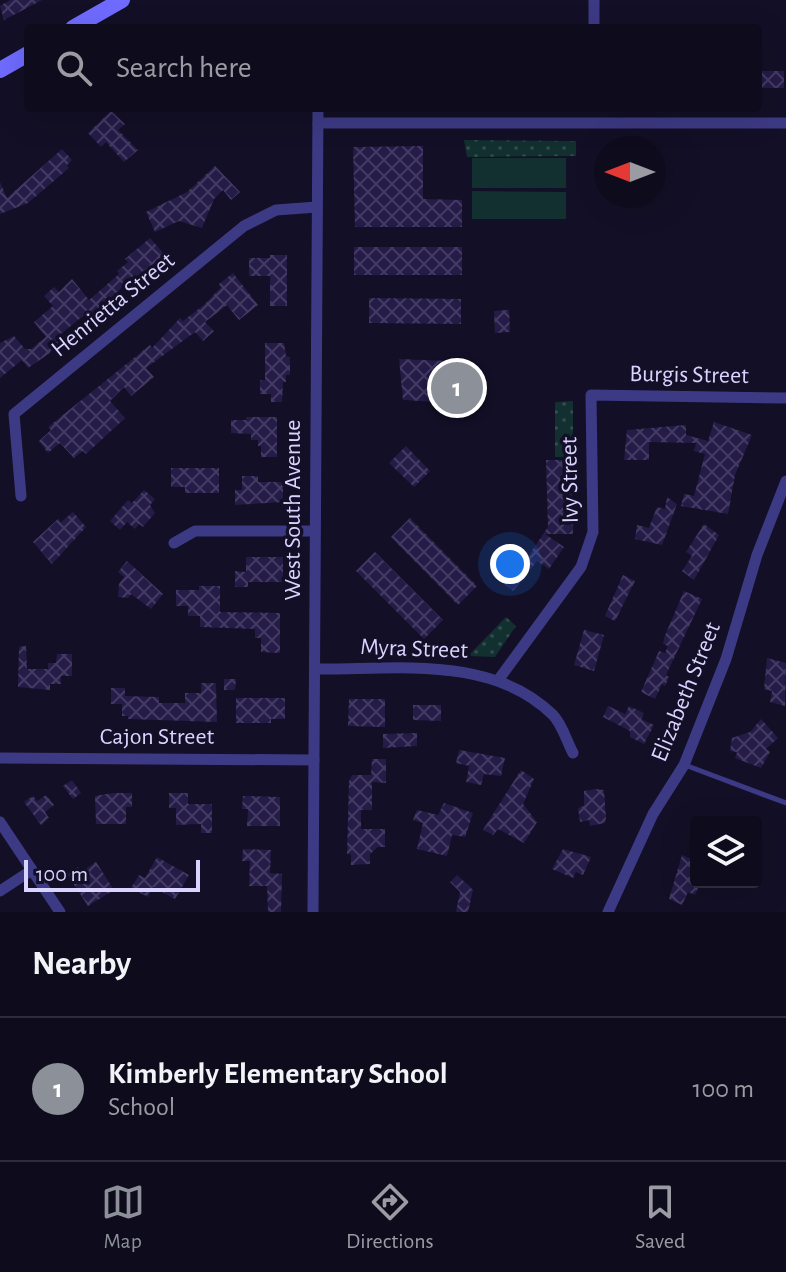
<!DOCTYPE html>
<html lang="en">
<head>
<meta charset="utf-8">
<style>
	:root { --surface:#0e0b1c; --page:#171425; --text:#f1f3f6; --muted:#9b9ba3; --line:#2e2b3b; --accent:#8c9099 }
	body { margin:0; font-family:"Alegreya Sans",sans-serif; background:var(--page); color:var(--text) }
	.controls { position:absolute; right:24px; bottom:24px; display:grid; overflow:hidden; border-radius:8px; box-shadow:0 8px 32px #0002 }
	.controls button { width:72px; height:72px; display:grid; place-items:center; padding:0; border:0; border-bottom:2px solid var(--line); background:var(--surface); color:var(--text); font:40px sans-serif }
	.compass { position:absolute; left:594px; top:136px; width:72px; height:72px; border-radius:50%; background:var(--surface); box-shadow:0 8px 32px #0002; rotate:270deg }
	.scale { position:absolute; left:24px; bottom:20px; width:176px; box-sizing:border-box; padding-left:8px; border:4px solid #d9d4ff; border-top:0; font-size:22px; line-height:28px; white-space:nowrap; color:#d9d4ff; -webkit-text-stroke:6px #130f26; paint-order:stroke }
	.you { position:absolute; left:510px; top:564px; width:28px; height:28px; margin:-20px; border:6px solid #fff; border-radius:50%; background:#1a73e8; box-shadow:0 0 0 12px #1a73e833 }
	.badge { display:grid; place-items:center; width:52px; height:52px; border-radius:50%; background:var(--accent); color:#fff; font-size:26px; font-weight:700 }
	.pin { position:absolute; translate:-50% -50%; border:4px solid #fff; box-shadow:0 2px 8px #0006 }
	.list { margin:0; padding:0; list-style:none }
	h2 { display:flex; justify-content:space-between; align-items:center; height:104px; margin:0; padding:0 32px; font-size:34px }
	h2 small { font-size:26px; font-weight:400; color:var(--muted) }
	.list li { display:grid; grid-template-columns:52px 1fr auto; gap:24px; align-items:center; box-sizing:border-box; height:144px; padding:0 32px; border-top:2px solid var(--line) }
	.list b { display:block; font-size:30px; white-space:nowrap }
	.list p { margin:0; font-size:26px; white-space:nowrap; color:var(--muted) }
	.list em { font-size:26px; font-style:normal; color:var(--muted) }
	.icon { flex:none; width:44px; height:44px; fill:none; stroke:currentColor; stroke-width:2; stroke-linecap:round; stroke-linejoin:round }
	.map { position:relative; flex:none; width:786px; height:912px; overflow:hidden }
	.search { position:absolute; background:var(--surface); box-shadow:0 8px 32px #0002; left:24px; right:24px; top:24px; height:88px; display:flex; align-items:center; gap:20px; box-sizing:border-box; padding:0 28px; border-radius:8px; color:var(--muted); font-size:30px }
	.sheet { height:248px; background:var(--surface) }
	nav { display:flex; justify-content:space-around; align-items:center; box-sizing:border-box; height:112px; border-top:2px solid var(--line); background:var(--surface); font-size:22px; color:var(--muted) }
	nav a { display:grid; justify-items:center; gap:4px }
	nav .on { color:var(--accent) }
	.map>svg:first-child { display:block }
	.green { fill:url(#green-dots) }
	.pitch { fill:#12302f }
	.building { fill:url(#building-cross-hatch) }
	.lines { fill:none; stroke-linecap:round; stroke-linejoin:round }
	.lane { stroke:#3d3a85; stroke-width:5 }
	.street { stroke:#3d3a85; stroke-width:11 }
	.secondary { stroke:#6f6bff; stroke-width:16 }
	.labels { text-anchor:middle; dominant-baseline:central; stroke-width:7; stroke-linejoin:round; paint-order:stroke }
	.street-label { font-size:24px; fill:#d9d4ff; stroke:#130f26 }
</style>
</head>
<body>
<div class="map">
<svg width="786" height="912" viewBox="0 0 786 912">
	<defs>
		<pattern id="green-dots" width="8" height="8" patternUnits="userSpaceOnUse" patternTransform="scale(2)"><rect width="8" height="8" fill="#12302f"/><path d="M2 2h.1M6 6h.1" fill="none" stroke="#344d4e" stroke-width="1.8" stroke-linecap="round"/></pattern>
		<pattern id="building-cross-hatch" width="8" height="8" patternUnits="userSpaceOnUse" patternTransform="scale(2)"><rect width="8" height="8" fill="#241b47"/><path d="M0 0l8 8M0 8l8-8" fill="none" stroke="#433b63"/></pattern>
	</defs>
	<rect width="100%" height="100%" fill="#130f26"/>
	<g class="green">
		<path d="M464 140 576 141V156L467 157Z"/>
		<path d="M573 401V457H555V402Z"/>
		<path d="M506 617 516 626 495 657 468 656Z"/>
	</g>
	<g class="pitch">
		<rect x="472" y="158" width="94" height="30"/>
		<path d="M472 191 566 192V219H472Z"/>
	</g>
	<g class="building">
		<path d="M10 0H42L4 20 0 6Z"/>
		<rect x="758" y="71" width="26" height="17"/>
		<path d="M111 111 125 124 118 130 138 150 124 162 106 142 101 147 88 133Z"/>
		<path d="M423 146V199L462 200V227H355L353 147Z"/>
		<path d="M62 149 72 160 67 165 69 168 28 203 0 214V182L7 198Z"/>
		<path d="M215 166 240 192 231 200 223 190 214 199 202 228 179 221 155 232 146 212 187 192Z"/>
		<path d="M150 238 165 255 118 291 121 295 89 322 84 315 61 334 66 339 47 355 28 368 22 360 0 378V343L14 336 25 349H31L46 337 34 322 53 306 44 296 54 287 59 292 72 279 89 300 119 274 117 271 128 262 125 259Z"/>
		<rect x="354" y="247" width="108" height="28"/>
		<path d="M270 255H287V306H270V276H249V258H270Z"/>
		<path d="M233 273 258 305 239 320 227 305 205 322 214 331 203 341 195 332 146 368 154 377 131 396 124 387 110 401 125 418 86 454 83 451 74 458 60 443 48 453 39 441 51 430 48 427 150 345 152 348 180 318 183 321 205 304 221 287 219 284Z"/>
		<path d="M369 298 461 299V324L369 323Z"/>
		<path d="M509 310 510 332 495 333 494 311Z"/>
		<path d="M265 343H284L286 356 290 357V375H286V382H283L282 402H271V394H260V380H265Z"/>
		<path d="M399 359 451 361 454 403 403 400Z"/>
		<path d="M246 417H277V457H261V446H258V440H251V434L231 433V420H246Z"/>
		<path d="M714 422 752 435 735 475 728 514 681 506 684 494 694 496 705 454 694 451 696 443 649 442V460H624L627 430 686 425V435L708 441Z"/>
		<path d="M406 446 430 471 414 487 389 463Z"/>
		<path d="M546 460H572L573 534H545L564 547 549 569 537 561 513 591 495 576 512 555 523 564 548 527Z"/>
		<path d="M171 468H219V493H185V487H171Z"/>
		<path d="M242 476H258V482H283V502L235 505V490H242Z"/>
		<path d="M144 490 155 499 150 505 155 513 143 527 139 524 135 529 127 522 120 530 110 521 128 500 132 503Z"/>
		<path d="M667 497 677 504 662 545 635 539 637 525 649 528 657 507 665 509Z"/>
		<path d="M73 512 86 527 52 564 33 542 58 519 61 522Z"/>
		<path d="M410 518 477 586 458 605 391 537Z"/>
		<path d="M704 524 719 535 694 580 682 571 692 556 686 552Z"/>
		<path d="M375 552 443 620 424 639 356 571Z"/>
		<path d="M246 557H283V582H248V587H235V571L246 572Z"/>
		<path d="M127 561 163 594 151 609 131 594 128 598 118 597 119 584 124 577 118 572Z"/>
		<path d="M623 575 635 581 615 621 605 616Z"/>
		<path d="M199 586H220V612L280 613V653L261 652V638H255V629L200 627V616H188V606H176V590H199Z"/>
		<path d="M684 591 702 599 666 675 669 677 665 686 662 684 655 699 641 692 659 651 665 653 668 646 663 644 664 638Z"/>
		<path d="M584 630 604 635 594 671 574 665Z"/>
		<path d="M26 646 27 669H48V663H56L57 654H72V676H61V684H50V690L18 687 19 647Z"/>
		<path d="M767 658 786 663 785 706 770 702 772 691 764 689Z"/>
		<path d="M224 679H236L235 690H224Z"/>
		<path d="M201 683H216L217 722 128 719V716H122V704H111V688H125V696L159 697V703H185V693H201Z"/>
		<path d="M236 698H285V719H271V723H236Z"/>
		<path d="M349 699H385V727L348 726Z"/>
		<path d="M413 705H441V721L413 720Z"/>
		<path d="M608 706 625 714 629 706 644 713 641 719 654 725 644 744 630 737V731L603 717Z"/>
		<path d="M761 719 778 738 766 749 770 752 761 768 735 758 737 752 730 751 732 738 750 732Z"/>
		<path d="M417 733V746L383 748V734Z"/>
		<path d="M459 750 505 758 501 776 484 774 481 785 466 782 469 766 456 763Z"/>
		<path d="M372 759H386V783L372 782V810H361V829H385V847H378L370 854V864L351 865V854H347L349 781 352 775H371Z"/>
		<path d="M521 770 534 779 523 804 537 822 524 843 498 829 493 835 483 830Z"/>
		<path d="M72 780 81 793 73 799 63 786Z"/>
		<path d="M596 789 604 790 606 818 605 823 590 826 589 820 580 822 578 808 584 806V791Z"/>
		<path d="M113 793H132V807H126V824H96L95 796Z"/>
		<path d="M169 793H188V804H212V833H201V824L176 825V808H169Z"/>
		<path d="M46 795 54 805 45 812 49 818 41 825 24 802 33 796 37 801Z"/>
		<path d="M243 796 280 797V826H247L248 809H242Z"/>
		<path d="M444 803 473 813 465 837 452 835 447 856 417 849 423 823 413 820 417 810 438 815Z"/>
		<path d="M243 849 271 850 270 873 282 874 281 912H268L267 886H249L250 861H242Z"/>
		<path d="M563 849 591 857 583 875 576 872 573 878 552 869Z"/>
		<path d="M682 855 696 861V882H701L695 895 688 892 682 905 669 899Z"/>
		<path d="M157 857 189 875 175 899 153 887 148 897 131 888 139 875 145 878Z"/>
		<path d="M96 862 114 890 88 906 67 874 78 867 81 872Z"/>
		<path d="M457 875 473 890 468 912H456L460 892 450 882Z"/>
	</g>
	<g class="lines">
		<path class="lane" d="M685 765 786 803"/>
		<g class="street">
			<path d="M594 28V0"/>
			<path d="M318 123H786"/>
			<path d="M21 496 14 414 244 226 276 210 317 207"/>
			<path d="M174 543 195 531H314"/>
			<path d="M315 669C395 670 491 654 553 715 562 724 567 742 573 753"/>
			<path d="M499 679 581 567 593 532 591 395 786 398"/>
			<path d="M0 758 314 760"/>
			<path d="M0 822 60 912"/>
			<path d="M0 891 32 870"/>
			<path d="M313 912 318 108"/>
			<path d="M608 912 653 814 684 765 726 659 757 555 786 481"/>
		</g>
		<g class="secondary">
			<path d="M73 28 122 0"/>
			<path d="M0 70 28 54"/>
		</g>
	</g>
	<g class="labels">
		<g class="street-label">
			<text transform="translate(113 305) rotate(-39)">Henrietta Street</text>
			<text transform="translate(689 375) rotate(1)">Burgis Street</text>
			<text transform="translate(570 480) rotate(-91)">Ivy Street</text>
			<text transform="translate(293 510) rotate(-90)">West South Avenue</text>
			<text transform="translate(414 649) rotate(2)">Myra Street</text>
			<text transform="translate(686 692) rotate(-68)">Elizabeth Street</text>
			<text x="157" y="737">Cajon Street</text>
		</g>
	</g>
</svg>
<div class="controls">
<button><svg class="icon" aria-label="layers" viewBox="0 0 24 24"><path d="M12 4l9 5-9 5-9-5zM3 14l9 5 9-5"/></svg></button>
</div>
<svg class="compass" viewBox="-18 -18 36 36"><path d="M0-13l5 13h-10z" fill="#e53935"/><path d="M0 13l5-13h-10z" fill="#9b9ba3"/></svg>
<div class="scale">100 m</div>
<div class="you"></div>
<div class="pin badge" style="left:457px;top:388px">1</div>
<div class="search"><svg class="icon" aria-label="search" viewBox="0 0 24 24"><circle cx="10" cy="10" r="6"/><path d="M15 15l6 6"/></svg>Search here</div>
</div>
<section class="sheet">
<h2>Nearby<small></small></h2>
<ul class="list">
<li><span class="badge">1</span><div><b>Kimberly Elementary School</b><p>School</p></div><em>100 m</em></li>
</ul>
</section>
<nav>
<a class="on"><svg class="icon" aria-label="map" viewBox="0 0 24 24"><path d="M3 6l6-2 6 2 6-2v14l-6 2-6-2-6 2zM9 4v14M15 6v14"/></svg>Map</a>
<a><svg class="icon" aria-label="directions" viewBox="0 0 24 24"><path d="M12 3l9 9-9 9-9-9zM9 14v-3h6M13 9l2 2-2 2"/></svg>Directions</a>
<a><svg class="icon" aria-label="saved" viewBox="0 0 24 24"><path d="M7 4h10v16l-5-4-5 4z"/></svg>Saved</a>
</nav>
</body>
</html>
